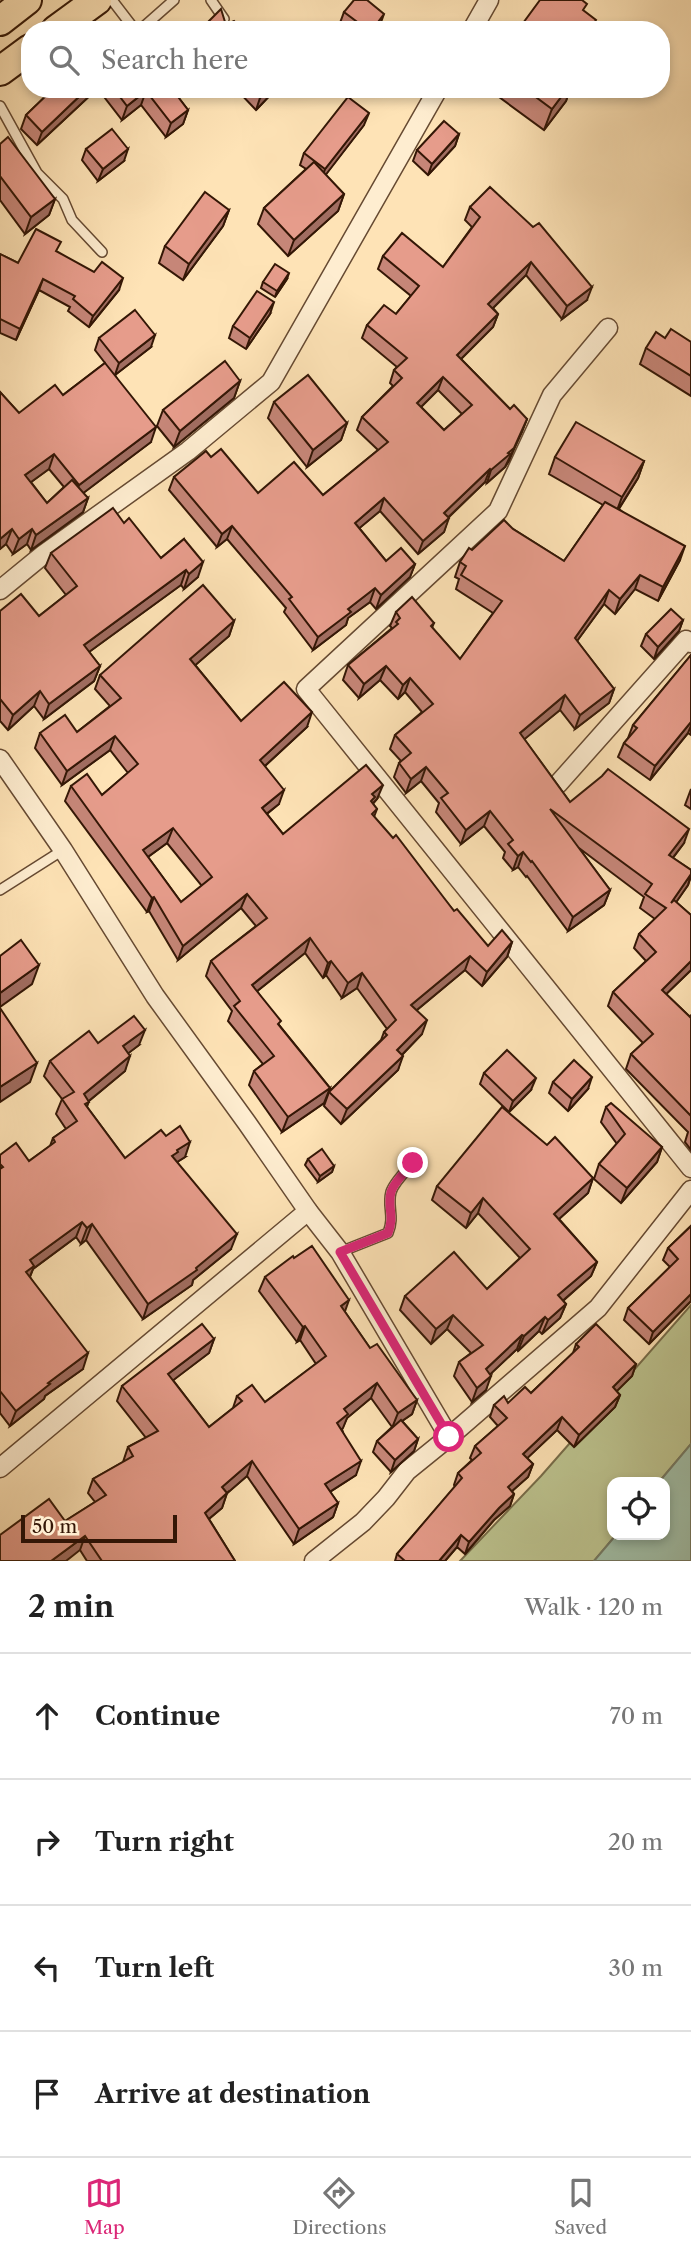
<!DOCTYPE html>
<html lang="en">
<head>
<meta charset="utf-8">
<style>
	:root { --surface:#fff; --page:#f2f2f2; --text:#222; --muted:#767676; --line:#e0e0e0; --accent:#db2777 }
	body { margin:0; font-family:"Libre Caslon Text",serif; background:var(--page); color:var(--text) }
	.controls { position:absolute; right:21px; bottom:21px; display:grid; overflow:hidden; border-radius:14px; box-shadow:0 4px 10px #0003 }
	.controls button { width:63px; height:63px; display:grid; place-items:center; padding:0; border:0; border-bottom:2px solid var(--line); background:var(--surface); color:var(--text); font:35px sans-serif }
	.scale { position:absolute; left:21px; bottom:18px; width:156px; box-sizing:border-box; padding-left:7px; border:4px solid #341706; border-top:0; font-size:19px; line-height:24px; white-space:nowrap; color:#341706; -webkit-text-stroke:5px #feedd0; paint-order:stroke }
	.stop { position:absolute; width:21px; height:21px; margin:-16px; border:5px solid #db2777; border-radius:50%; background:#fff }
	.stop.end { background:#db2777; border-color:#fff; box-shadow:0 2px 7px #0008 }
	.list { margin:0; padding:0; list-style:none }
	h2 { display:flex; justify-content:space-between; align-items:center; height:91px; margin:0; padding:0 28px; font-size:30px }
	h2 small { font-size:23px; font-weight:400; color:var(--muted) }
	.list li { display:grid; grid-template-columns:46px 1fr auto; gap:21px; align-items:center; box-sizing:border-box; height:126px; padding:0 28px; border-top:2px solid var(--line) }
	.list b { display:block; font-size:26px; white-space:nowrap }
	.list em { font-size:23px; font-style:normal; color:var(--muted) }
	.icon { flex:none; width:38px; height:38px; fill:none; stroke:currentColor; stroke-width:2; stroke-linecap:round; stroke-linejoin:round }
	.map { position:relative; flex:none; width:691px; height:1561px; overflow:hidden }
	.search { position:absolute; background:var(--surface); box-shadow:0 4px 10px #0003; left:21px; right:21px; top:21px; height:77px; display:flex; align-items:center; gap:18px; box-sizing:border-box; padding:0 24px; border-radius:28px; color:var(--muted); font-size:26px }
	.sheet { height:595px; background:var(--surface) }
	nav { display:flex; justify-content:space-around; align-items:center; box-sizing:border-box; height:98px; border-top:2px solid var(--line); background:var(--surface); font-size:19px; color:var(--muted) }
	nav a { display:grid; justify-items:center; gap:4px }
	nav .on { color:var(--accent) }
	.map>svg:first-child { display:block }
	.green { fill:#bdc490; stroke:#786e4b; stroke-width:2 }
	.water { fill:#a1bfa8; stroke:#757c67; stroke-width:2 }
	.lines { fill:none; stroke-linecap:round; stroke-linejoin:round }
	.lane-casing { stroke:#664a32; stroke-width:12 }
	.street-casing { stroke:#664a32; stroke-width:21 }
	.primary-casing { stroke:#341706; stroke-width:32 }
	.lane { stroke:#feedd0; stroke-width:9 }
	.street { stroke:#feedd0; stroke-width:18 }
	.primary { stroke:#fee3b6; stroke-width:28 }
	.wall { fill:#c68678; stroke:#341706; stroke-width:2; fill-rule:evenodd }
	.shaded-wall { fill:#a16d61; stroke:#341706; stroke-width:2 }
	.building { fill:#e69c8b; stroke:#341706; stroke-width:2; fill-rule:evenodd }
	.route { stroke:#db2777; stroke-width:9 }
</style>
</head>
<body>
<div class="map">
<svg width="691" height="1561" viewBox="0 0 691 1561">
	<rect width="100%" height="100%" fill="#fee3b6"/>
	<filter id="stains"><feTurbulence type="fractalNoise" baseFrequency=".00286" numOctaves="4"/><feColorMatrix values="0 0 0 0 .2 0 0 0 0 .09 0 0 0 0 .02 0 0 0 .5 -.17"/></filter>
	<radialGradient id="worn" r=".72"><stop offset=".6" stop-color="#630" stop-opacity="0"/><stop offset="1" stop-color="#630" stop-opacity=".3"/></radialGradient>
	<path class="green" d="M691 1305V1444L659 1482H612V1535H616L594 1561H460L541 1476Z"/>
	<path class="water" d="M691 1444V1561H594L616 1535H665V1482H659Z"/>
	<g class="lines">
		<g class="lane-casing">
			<g id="lane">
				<path d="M112 0 135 30"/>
				<path d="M211 0 224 19"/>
				<path d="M140 30 174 0"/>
				<path d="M0 106 37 173 63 199 72 220 102 252"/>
				<path d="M0 890 63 850"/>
				<path d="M340 1252 388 1233C395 1216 387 1207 391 1192 394 1182 406 1171 413 1163"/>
			</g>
		</g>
		<g class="street-casing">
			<g id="street">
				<path d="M472 30 489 0"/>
				<path d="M608 328 552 395 498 511 306 689 691 1168"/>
				<path d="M0 590 44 554 188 451 271 382 438 89"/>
				<path d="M0 759 63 850 155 996 247 1123 308 1211 340 1252 449 1437"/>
				<path d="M558 784 686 640 691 643"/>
				<path d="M0 1468 308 1211"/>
				<path d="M314 1561 363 1522 386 1498 407 1471 449 1437 598 1308 691 1190"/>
			</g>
		</g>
		<g class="primary-casing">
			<g id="primary">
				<path d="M0 21 27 0"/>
				<path d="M56 30 97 0"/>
				<path d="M0 71 30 49"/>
			</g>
		</g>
		<use href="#lane" class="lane"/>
		<use href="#street" class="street"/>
		<use href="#primary" class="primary"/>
	</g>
	<g class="wall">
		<path d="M344 12 380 25 377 30H349L340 23Z"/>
		<path d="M53 89H97L37 145 21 129 26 115Z"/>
		<path d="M98 89H172L188 110 183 124 166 137 141 105 122 120Z"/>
		<path d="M236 89H276L256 110Z"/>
		<path d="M488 89H570L566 101 544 130Z"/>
		<path d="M364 125 325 175 344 194 338 211 288 256 258 224 264 208 306 169 300 165 304 153Z"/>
		<path d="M459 134 455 146 428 175 413 161 417 150Z"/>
		<path d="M0 144 55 199 49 215 25 234 0 200Z"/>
		<path d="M86 149 124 161 98 181 82 160Z"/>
		<path d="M470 207 587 300 562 319 526 275 493 308 498 314 493 327 461 359 510 409 527 419 509 461 505 467 487 483 485 482 448 518 444 532 418 554 380 511 359 528 386 561 415 564 410 577 376 609 370 602 348 618 346 625 313 650 284 612 286 608 227 539 217 547 169 490 174 477 211 457 258 493 323 495 378 450 357 430 362 417 393 386 390 383 394 370 397 367 362 338 367 325 396 314 411 296 378 269 383 256 443 267 472 227 465 220ZM438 390 462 414 444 430 421 407Z"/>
		<path d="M229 210 223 226 183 280 159 263 165 246Z"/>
		<path d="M57 252 119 290 89 327 68 311 70 307 39 290 16 340 0 333V254L18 263Z"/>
		<path d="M287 279 275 297 261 288 263 282Z"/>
		<path d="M270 314 246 349 229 338 233 326Z"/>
		<path d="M99 338 151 347 115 375 151 442 83 493 88 498 83 512 31 550 27 544 13 554 6 544 0 549V392L19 413 63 395 105 363 95 350ZM49 469 64 487 47 503 31 482Z"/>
		<path d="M665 338 691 342V396L640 364 646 348Z"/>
		<path d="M240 381 234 398 174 447 157 426 163 410Z"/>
		<path d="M274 402 347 423 341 440 307 467 268 418Z"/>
		<path d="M555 457 644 461 638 478 619 509 680 560 658 601 635 589 615 614 604 604 577 641 614 689 609 703 575 729 560 710 524 739 570 802 684 843 673 858 691 870V877L688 885 676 902 691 915V970L666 994 690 1017 691 1015V1150L685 1142 688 1132 626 1069 631 1054 643 1043 608 1006 613 992 646 961 634 948 639 934 655 919 640 908 644 897 579 848 610 890 604 905 568 931 527 876 526 877 518 867 513 870 503 858 505 852 484 826 461 844 436 812 439 803 421 781 406 793 394 777 399 763 401 761 390 749 395 735 422 712 405 692 398 699 380 680 359 698 343 680 348 665 392 628 390 626 396 612 434 623 432 628 460 659 493 613 456 589 459 579 455 577 460 562 472 550 513 529 564 561 603 505 549 474Z"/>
		<path d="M124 523 161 558 184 539 198 577 184 589 181 585 89 652 100 666 94 681 44 719 34 706 8 730 0 721V611L39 616 66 595 45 568 51 553Z"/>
		<path d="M683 620 679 631 654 659 641 646 646 634Z"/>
		<path d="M234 621 229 636 195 665 241 721 307 727 265 766 279 804 267 814 283 834 377 799 373 804 377 809 374 817 454 911 488 946 512 942 507 957 482 986 465 970 417 1010 422 1034 402 1055 398 1070 341 1124 324 1106 329 1092 381 1040 384 1032 387 1029 357 988 342 998 326 975 323 978 305 953 257 991 279 1025 330 1088 324 1103 282 1132 249 1085 254 1071 263 1064 228 1021 232 1011 206 976 211 961 256 926 241 908 178 960 149 911 147 912 65 801 71 786 102 795 128 773 110 750 62 785 35 748 40 733 77 732 110 706 95 689 100 675ZM167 843 202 886 181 902 148 857Z"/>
		<path d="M691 655V735L688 733 650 780 618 757 624 743 628 738 633 725Z"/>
		<path d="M691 789V809L685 805Z"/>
		<path d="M98 1043 139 1045 128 1053 125 1071 89 1101 87 1107 125 1158 185 1157 177 1162 231 1249 193 1280 192 1285 143 1319 86 1240 81 1244 76 1237 33 1269 30 1277 83 1369 45 1396 44 1399 10 1426 0 1413V1155L29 1161 50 1146 53 1138 66 1129 56 1114 62 1099 44 1076 50 1061Z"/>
		<path d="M484 1073 531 1090 509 1112 480 1084Z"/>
		<path d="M553 1082 588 1089 568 1111 549 1093Z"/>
		<path d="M606 1107 662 1147 657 1162 621 1203 594 1179 599 1164 617 1144 601 1122Z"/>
		<path d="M547 1145 593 1178 588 1193 559 1219 597 1262 591 1276 563 1301 566 1304 560 1318 542 1334 539 1331 518 1351 517 1349 490 1374 486 1390 472 1402 454 1376 459 1362 471 1353 447 1329 431 1344 400 1310 405 1296 487 1289 520 1258 478 1213 466 1228 432 1200 437 1186Z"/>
		<path d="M308 1159 334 1166 332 1172 318 1182 305 1165Z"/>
		<path d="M691 1226V1301L649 1344 624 1320 628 1308 670 1267 663 1260 668 1248Z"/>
		<path d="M265 1277 345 1312 370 1348 417 1400 412 1414 402 1421 418 1439 414 1451 391 1472 373 1452 377 1441 392 1427 371 1398 347 1418 342 1429 356 1475 330 1492 338 1503 333 1517 294 1544 247 1476 227 1493 222 1508 209 1519 235 1561H87L80 1550 65 1521 95 1502 88 1493 93 1479 123 1462 128 1447 146 1438 117 1401 122 1386 214 1339 209 1353 173 1380 209 1427 233 1408 237 1396 265 1402 316 1364 300 1340 297 1342 259 1291Z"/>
		<path d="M576 1344 636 1364 632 1376 616 1391 620 1395 615 1407 574 1447 557 1430 527 1458 533 1464 528 1477 512 1491 514 1494 510 1506 494 1520 465 1554 457 1547 445 1561H395L397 1554 455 1487 454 1485 458 1473 472 1460 470 1458 475 1446 498 1426 490 1417 494 1405 508 1403 531 1393 573 1353Z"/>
	</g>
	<g class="shaded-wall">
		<path d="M384 14 380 25 377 30H372Z"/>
		<path d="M87 89H97L37 145 42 132Z"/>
		<path d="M269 89H276L256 110 260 98Z"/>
		<path d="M567 89H570L566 101 544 130 552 109Z"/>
		<path d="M146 91 141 105 122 120 127 106Z"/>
		<path d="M188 110 183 124 166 137 171 123Z"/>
		<path d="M369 113 364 125 321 181 325 169Z"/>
		<path d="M459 134 455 146 428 175 432 164Z"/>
		<path d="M128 149 124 161 98 181 103 169Z"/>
		<path d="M344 194 338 211 288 256 294 240Z"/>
		<path d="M55 199 49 215 25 234 31 217Z"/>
		<path d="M229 210 223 226 183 280 189 264Z"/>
		<path d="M531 262 526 275 484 317 488 304Z"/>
		<path d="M289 273 287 279 275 297 277 291Z"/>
		<path d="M123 278 119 290 89 327 93 316Z"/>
		<path d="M43 279 39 290 16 340 20 329Z"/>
		<path d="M592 287 587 300 562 319 567 306Z"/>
		<path d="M274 302 270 314 246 349 250 338Z"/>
		<path d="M498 314 493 327 452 368 457 355Z"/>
		<path d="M155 335 151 347 115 375 119 363Z"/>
		<path d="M443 377 438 390 412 416 417 403Z"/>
		<path d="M240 381 234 398 174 447 180 431Z"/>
		<path d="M527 419 522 432 505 467 487 483 491 470Z"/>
		<path d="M347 423 341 440 307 467 313 450Z"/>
		<path d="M156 427 151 442 74 500 79 485Z"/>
		<path d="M54 454 49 469 20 490 25 475Z"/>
		<path d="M644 461 638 478 616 513 622 497Z"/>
		<path d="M490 469 485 482 439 526 444 513Z"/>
		<path d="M88 498 83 512 31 550 36 535Z"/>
		<path d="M384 498 380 511 350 536 355 523Z"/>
		<path d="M449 518 444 532 418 554 423 541Z"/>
		<path d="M232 526 227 539 217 547 222 534Z"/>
		<path d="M12 529 6 544 0 549V539Z"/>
		<path d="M32 529 27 544 13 554 19 539Z"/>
		<path d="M685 546 680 560 658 601 663 587Z"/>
		<path d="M203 562 198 577 184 589 189 574Z"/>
		<path d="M415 564 410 577 376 609 381 595Z"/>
		<path d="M186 570 181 585 78 660 84 645Z"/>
		<path d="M640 575 635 589 615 614 620 599Z"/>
		<path d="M375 588 370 602 348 618 346 625 313 650 318 637 348 609Z"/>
		<path d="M609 590 604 604 569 652 575 638Z"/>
		<path d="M683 620 679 631 654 659 658 647Z"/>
		<path d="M234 621 229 636 185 674 190 659Z"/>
		<path d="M100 666 94 681 44 719 49 704Z"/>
		<path d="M386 666 380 680 359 698 364 684Z"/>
		<path d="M410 678 405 692 398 699 403 685Z"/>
		<path d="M614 689 609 703 575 729 580 715Z"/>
		<path d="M40 691 34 706 8 730 13 715Z"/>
		<path d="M565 695 560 710 515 747 520 733Z"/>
		<path d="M312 712 307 727 255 775 260 760Z"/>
		<path d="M691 722V726L688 733 650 780 655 766Z"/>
		<path d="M115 736 110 750 62 785 67 771Z"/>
		<path d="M426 767 421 781 406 793 411 779Z"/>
		<path d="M383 785 377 799 373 803 370 812 372 794Z"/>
		<path d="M284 790 279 804 256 822 262 808Z"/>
		<path d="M490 811 484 826 461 844 466 830Z"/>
		<path d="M173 828 167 843 138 864 143 850Z"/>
		<path d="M689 829 684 843 664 869 669 855Z"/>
		<path d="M523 852 518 867 513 870 518 856Z"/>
		<path d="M691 874 688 885 666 917 671 903Z"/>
		<path d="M610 890 604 905 568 931 573 917Z"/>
		<path d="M247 894 241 908 178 960 183 946Z"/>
		<path d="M154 897 149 911 147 912 152 898Z"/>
		<path d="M310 938 305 953 246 1000 252 985Z"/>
		<path d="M512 942 507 957 482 986 487 972Z"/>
		<path d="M470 956 465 970 406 1019 411 1005Z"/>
		<path d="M331 961 326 975 323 978 328 963Z"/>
		<path d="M691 961V970L656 1004 662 990Z"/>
		<path d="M39 965 32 984 0 1007V993Z"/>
		<path d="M362 973 357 988 342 998 348 983Z"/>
		<path d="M427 1020 422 1034 392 1065 397 1050Z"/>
		<path d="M145 1030 139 1045 117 1062 123 1046Z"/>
		<path d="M130 1056 125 1071 79 1109 84 1094Z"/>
		<path d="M403 1056 398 1070 341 1124 347 1109Z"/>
		<path d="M37 1063 30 1082 0 1102V1087Z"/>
		<path d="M592 1077 588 1089 568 1111 572 1099Z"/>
		<path d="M536 1078 531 1090 509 1112 513 1101Z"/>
		<path d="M330 1088 324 1103 282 1132 288 1117Z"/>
		<path d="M190 1142 185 1157 174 1164 172 1156 177 1150Z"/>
		<path d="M662 1147 657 1162 621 1203 627 1188Z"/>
		<path d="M334 1166 332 1172 318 1182 320 1176Z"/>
		<path d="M593 1178 588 1193 549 1228 554 1214Z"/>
		<path d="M483 1198 478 1213 466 1228 471 1213Z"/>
		<path d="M82 1222 76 1237 33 1269 28 1281 21 1287 30 1260Z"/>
		<path d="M92 1224 86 1240 81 1244 87 1228Z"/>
		<path d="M237 1234 231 1249 193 1280 192 1285 143 1319 148 1304Z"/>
		<path d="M597 1262 591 1276 552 1310 558 1295Z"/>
		<path d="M691 1292V1301L649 1344 653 1332Z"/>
		<path d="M349 1300 344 1314 341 1306Z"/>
		<path d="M566 1304 560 1318 542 1334 548 1320Z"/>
		<path d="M453 1315 447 1329 431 1344 436 1329Z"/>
		<path d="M545 1317 539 1331 518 1351 524 1336Z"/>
		<path d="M305 1326 300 1340 297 1342 303 1327Z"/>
		<path d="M522 1335 517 1349 481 1383 486 1369Z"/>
		<path d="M214 1339 209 1353 163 1388 168 1374Z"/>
		<path d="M88 1353 83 1369 45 1396 44 1399 10 1426 16 1411 48 1383Z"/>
		<path d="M636 1364 632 1376 608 1400 613 1387Z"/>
		<path d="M491 1376 486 1390 472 1402 477 1388Z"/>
		<path d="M377 1383 371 1398 347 1418 343 1428 332 1437 337 1423 344 1409Z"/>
		<path d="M620 1395 615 1407 574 1447 579 1435Z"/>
		<path d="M417 1400 412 1414 392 1428 398 1413Z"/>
		<path d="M562 1417 557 1430 519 1466 523 1454Z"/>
		<path d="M418 1439 414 1451 391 1472 395 1460Z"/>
		<path d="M252 1461 247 1476 217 1502 222 1487Z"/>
		<path d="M361 1461 356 1475 320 1498 325 1484Z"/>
		<path d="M533 1464 528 1477 503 1499 508 1487Z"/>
		<path d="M227 1493 222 1508 199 1527 205 1513Z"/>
		<path d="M514 1494 510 1506 494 1520 465 1554 469 1542 499 1508Z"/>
		<path d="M338 1503 333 1517 294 1544 299 1529Z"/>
		<path d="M461 1535 457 1547 445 1561H439Z"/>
		<path d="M85 1536 80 1550 66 1561H51Z"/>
	</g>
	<g class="building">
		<path d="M354 0H367L384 14 372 30H368L344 12Z"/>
		<path d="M540 0H582L587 4 583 10 596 20 589 30H518Z"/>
		<path d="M221 9 225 22 230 23 234 21 243 30H200Z"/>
		<path d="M53 89H87L42 132 26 115Z"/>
		<path d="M114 89H172L188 110 171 123 146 91 127 106Z"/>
		<path d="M251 89H269L260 98Z"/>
		<path d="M525 89H567L552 109Z"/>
		<path d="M348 97 369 113 325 169 304 153Z"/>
		<path d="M444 121 459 134 432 164 417 150Z"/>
		<path d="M112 129 128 149 103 169 86 149Z"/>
		<path d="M8 137 55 199 31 217 0 176V144Z"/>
		<path d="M314 162 344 194 294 240 264 208Z"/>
		<path d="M490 187 533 227 539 223 592 287 567 306 531 262 488 304 498 314 457 355 510 409 514 405 527 419 514 448 508 453 510 454 491 470 490 469 444 513 449 518 423 541 384 498 355 523 386 561 401 548 415 564 381 595 375 588 348 609 351 612 318 637 289 599 292 597 232 526 222 534 174 477 206 451 211 457 221 449 258 493 294 462 323 495 388 442 362 417 402 378 394 370 407 358 367 325 384 305 396 314 419 286 383 256 402 233 443 267 480 217 470 207ZM443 377 472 405 444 430 417 403Z"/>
		<path d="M205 192 229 210 189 264 165 246Z"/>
		<path d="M36 229 61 242 56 251 94 272 102 262 123 278 93 316 73 299 75 296 43 279 20 329 0 319V254L18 263Z"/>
		<path d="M275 264 289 273 277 291 263 282Z"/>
		<path d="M257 291 274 302 250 338 233 326Z"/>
		<path d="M135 310 155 335 119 363 99 338Z"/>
		<path d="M671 329 691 342V376L646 348 656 332 665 338Z"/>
		<path d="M225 361 240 381 180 431 163 410Z"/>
		<path d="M105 363 156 427 79 485 54 454 25 475 47 503 72 480 88 498 36 535 32 529 19 539 12 529 0 539V392L19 413 55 385 63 395Z"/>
		<path d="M308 375 347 423 313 450 274 402Z"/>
		<path d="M576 422 644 461 622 497 555 457Z"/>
		<path d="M605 502 685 546 663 587 640 575 620 599 609 590 575 638 614 689 580 715 565 695 520 733 570 802 602 776 608 769 689 829 669 855 691 870V874L671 903 674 900 691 915V961L662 990 690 1017 691 1015V1116L631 1054 653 1034 613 992 656 952 639 934 666 908 645 894 652 884 550 809 610 890 573 917 532 861 531 862 523 852 518 856 508 844 513 840 490 811 466 830 441 798 448 793 426 767 411 779 399 763 411 753 395 735 433 704 410 678 403 685 386 666 364 684 348 665 398 624 396 622 400 618 396 612 412 597 434 623 431 626 460 659 502 601 461 575 466 566 460 562 469 548 472 550 504 520 513 529 564 561Z"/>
		<path d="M113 508 124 523 129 518 161 558 184 539 203 562 189 574 186 570 84 645 100 666 49 704 40 691 13 715 0 699V611L21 594 39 616 77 586 51 553Z"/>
		<path d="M203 585 234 621 190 659 241 721 284 682 312 712 260 760 284 790 262 808 283 834 366 765 383 785 372 794 375 797 371 801 377 809 372 814 393 838 396 835 454 911 457 909 488 946 502 930 512 942 487 972 470 956 411 1005 427 1020 397 1050 403 1056 347 1109 329 1092 387 1035 384 1032 396 1020 362 973 348 983 331 961 328 963 310 938 252 985 281 1021 278 1024 330 1088 288 1117 254 1071 274 1056 234 1006 240 1001 211 961 267 918 247 894 183 946 154 897 152 898 71 786 87 774 102 795 138 764 115 736 67 771 40 733 65 715 77 732 121 698 100 675ZM173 828 212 877 181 902 143 850Z"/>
		<path d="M671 609 683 620 658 647 646 634Z"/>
		<path d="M691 655V722L655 766 624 743 637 728 633 725Z"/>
		<path d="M21 940 39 965 0 993V956Z"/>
		<path d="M0 1008 37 1063 0 1087Z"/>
		<path d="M134 1016 145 1030 123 1046 130 1056 84 1094 89 1102 85 1104 125 1158 161 1130 166 1136 180 1126 190 1142 177 1150 178 1152 172 1156 237 1234 196 1268 197 1270 148 1304 92 1224 87 1228 82 1222 30 1260 34 1266 26 1272 88 1353 48 1383 50 1384 16 1411 0 1391V1169L3 1167 0 1164V1155L16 1143 29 1161 55 1142 53 1138 77 1121 62 1099 74 1092 50 1061 89 1031 98 1043Z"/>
		<path d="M507 1050 536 1078 513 1101 484 1073Z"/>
		<path d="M574 1060 592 1077 572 1099 553 1082Z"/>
		<path d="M611 1103 662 1147 627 1188 599 1164 625 1134 606 1107Z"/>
		<path d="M502 1107 547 1145 555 1137 593 1178 554 1214 597 1262 558 1295 566 1304 548 1320 545 1317 524 1336 522 1335 486 1369 491 1376 477 1388 459 1362 483 1345 453 1315 436 1329 405 1296 454 1252 487 1289 530 1249 483 1198 471 1213 437 1186Z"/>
		<path d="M322 1149 334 1166 320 1176 308 1159Z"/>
		<path d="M691 1226V1294L653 1332 628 1308 678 1259 668 1248Z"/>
		<path d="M312 1246 349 1300 341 1306 370 1348 377 1344 417 1400 398 1413 377 1383 344 1409 348 1414 337 1423 361 1461 325 1484 338 1503 299 1529 252 1461 222 1487 227 1493 205 1513 235 1561H102L85 1536 51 1561H0V1535L49 1499 65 1521 106 1495 93 1479 133 1456 128 1447 158 1431 122 1386 202 1324 214 1339 168 1374 209 1427 242 1401 237 1396 252 1385 265 1402 326 1356 305 1326 303 1327 265 1277 293 1256 294 1258Z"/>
		<path d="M596 1324 636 1364 613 1387 620 1395 579 1435 562 1417 523 1454 533 1464 508 1487 514 1494 499 1508 469 1542 461 1535 439 1561H405L397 1554 462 1478 458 1473 481 1453 475 1446 507 1418 494 1405 504 1396 508 1403 525 1387 531 1393 579 1347 576 1344Z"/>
		<path d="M401 1420 418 1439 395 1460 377 1441Z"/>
	</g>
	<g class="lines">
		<path class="route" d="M413 1163C406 1171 394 1182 391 1192 387 1207 395 1216 388 1233L340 1252 449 1437"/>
	</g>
	<rect width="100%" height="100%" filter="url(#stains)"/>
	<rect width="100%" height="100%" fill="url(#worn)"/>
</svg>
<div class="controls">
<button><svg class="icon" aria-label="locate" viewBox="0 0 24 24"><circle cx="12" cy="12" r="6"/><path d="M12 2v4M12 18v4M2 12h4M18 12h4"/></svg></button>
</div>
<div class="scale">50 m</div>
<div class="stop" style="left:449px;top:1437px"></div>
<div class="stop end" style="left:413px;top:1163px"></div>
<div class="search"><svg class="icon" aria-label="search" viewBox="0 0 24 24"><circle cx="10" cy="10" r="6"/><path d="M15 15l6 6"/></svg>Search here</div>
</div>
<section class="sheet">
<h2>2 min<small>Walk · 120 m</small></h2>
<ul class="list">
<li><svg class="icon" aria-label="ahead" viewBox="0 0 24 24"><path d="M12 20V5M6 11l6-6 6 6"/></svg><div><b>Continue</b></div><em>70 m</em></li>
<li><svg class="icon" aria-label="right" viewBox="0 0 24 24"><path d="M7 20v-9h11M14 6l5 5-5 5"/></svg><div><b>Turn right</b></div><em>20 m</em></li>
<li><svg class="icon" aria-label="left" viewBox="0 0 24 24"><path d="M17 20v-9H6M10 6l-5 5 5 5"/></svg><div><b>Turn left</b></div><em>30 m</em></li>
<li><svg class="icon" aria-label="arrive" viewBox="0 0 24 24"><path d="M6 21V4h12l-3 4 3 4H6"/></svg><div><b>Arrive at destination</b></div></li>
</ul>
</section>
<nav>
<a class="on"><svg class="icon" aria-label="map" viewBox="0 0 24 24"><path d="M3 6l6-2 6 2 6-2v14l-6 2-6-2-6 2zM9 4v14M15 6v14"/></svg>Map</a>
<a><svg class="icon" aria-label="directions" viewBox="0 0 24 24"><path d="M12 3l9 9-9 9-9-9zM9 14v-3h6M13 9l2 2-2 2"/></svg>Directions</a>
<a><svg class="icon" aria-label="saved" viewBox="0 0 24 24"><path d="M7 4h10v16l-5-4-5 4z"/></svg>Saved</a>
</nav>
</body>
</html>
